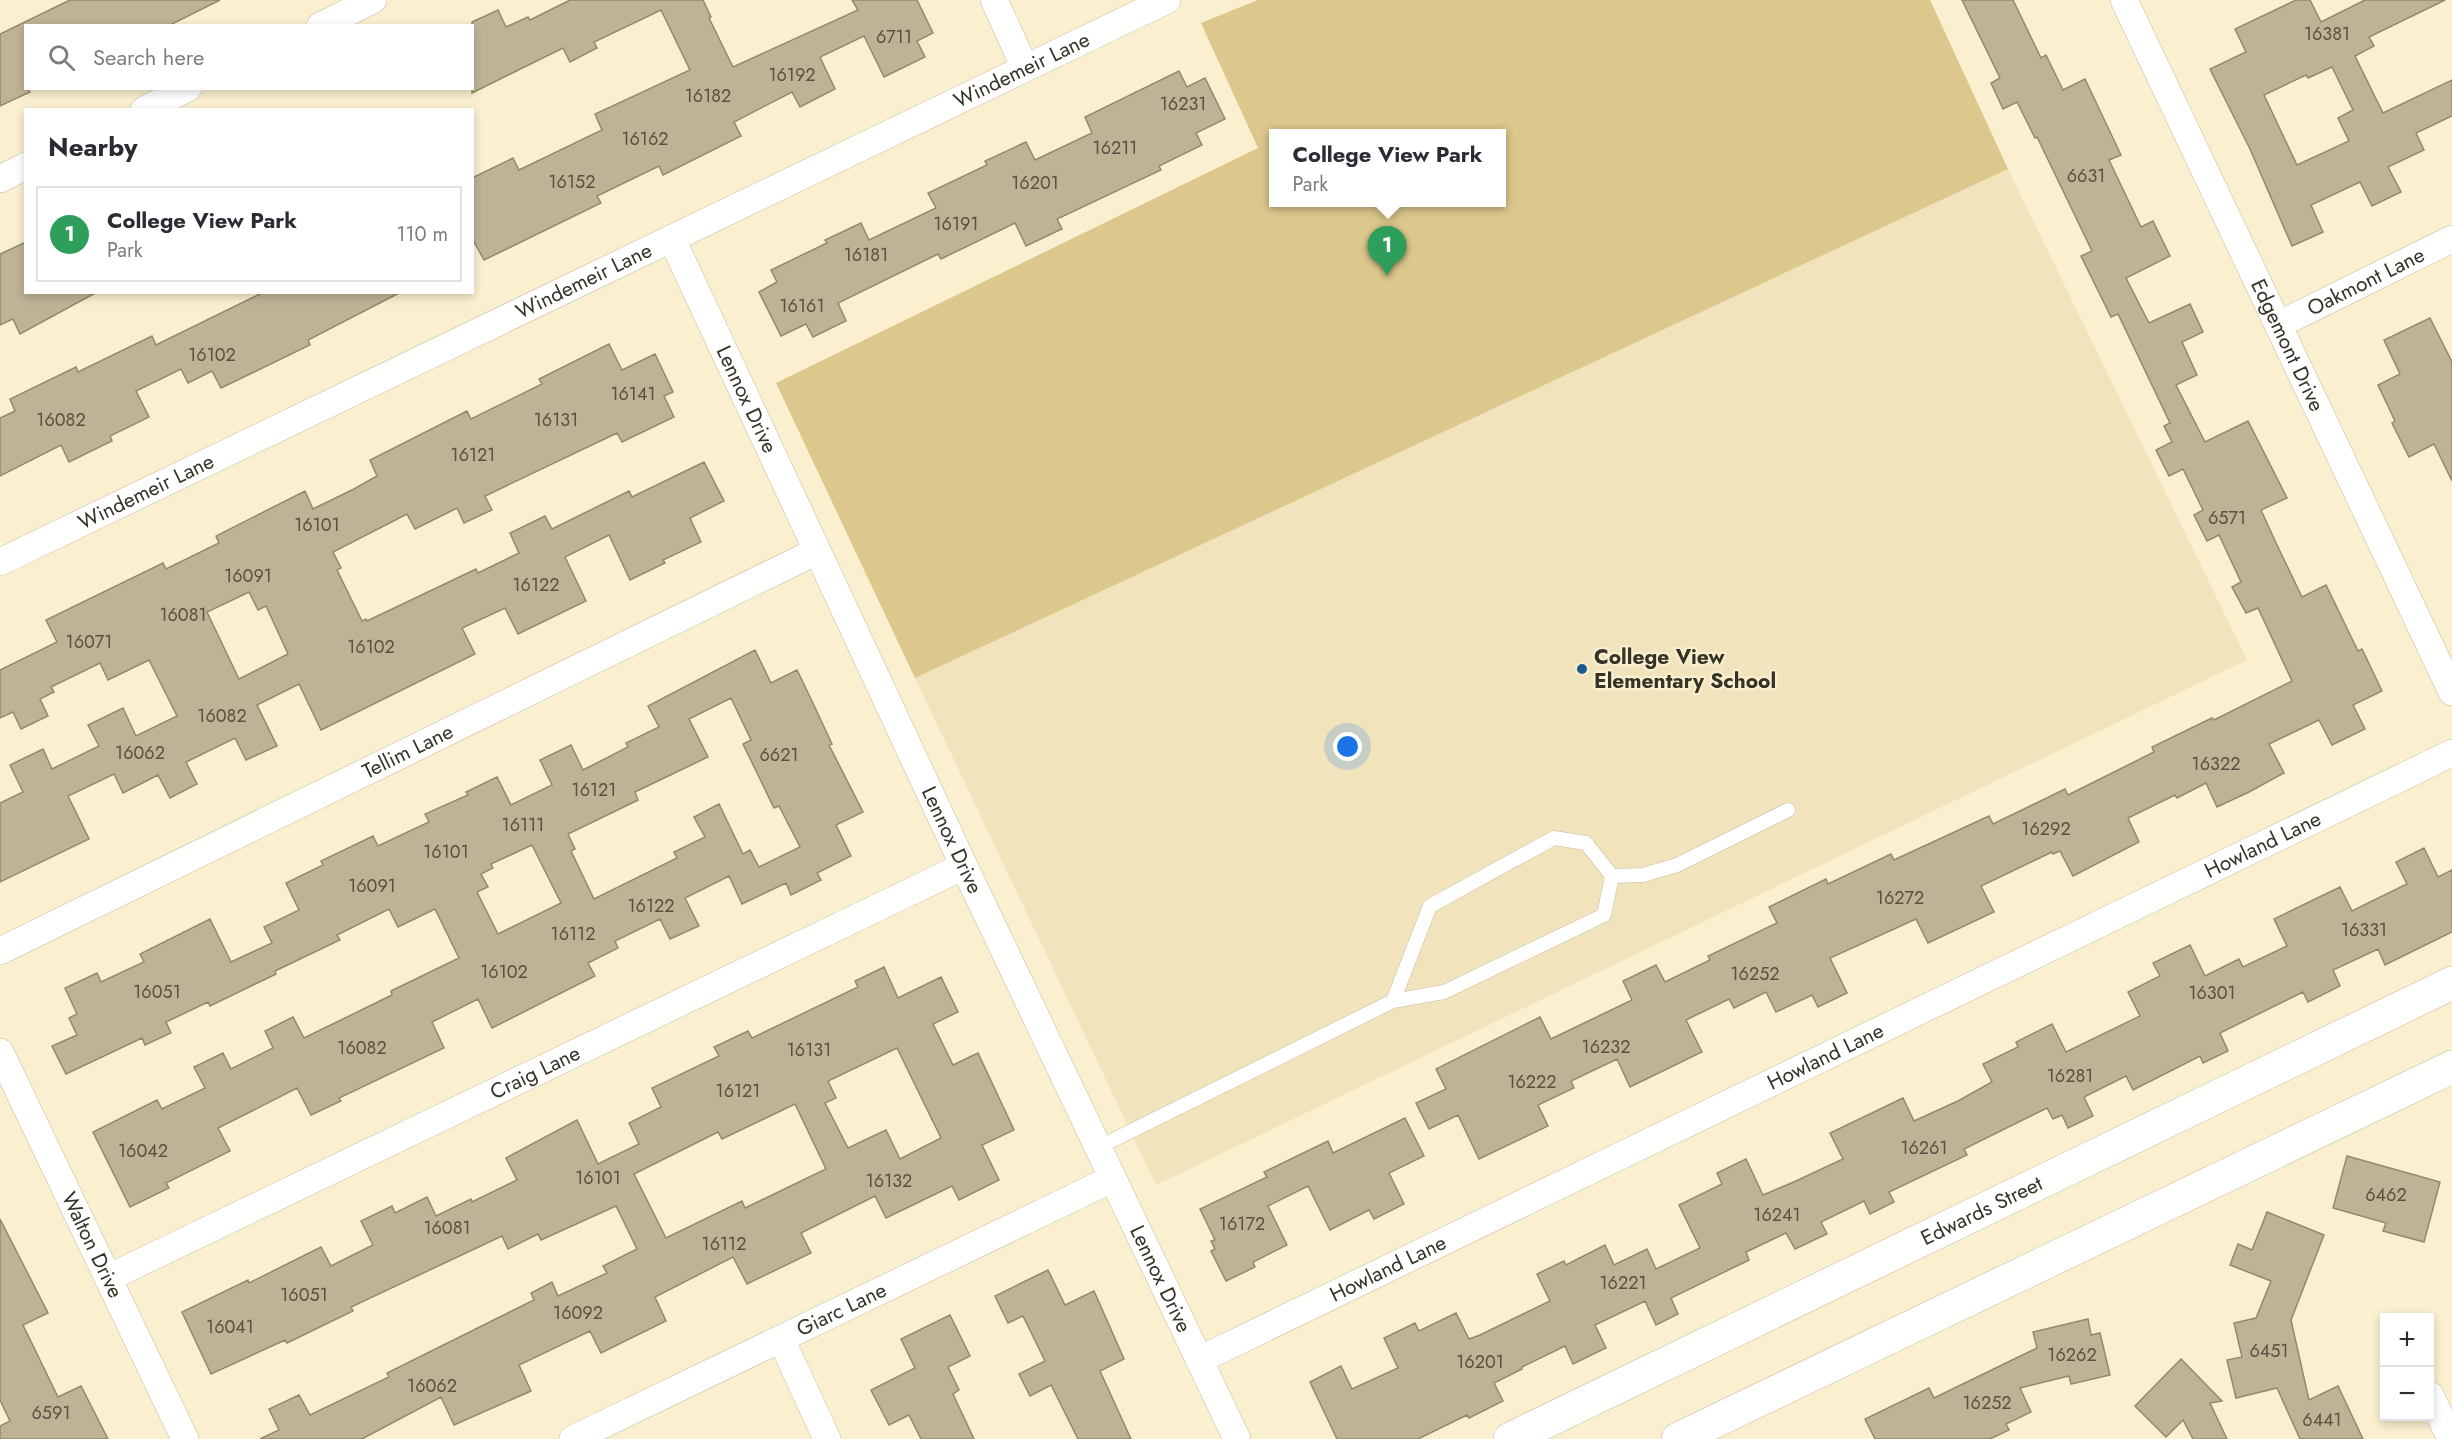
<!DOCTYPE html>
<html lang="en">
<head>
<meta charset="utf-8">
<style>
	:root { --surface:#fff; --page:#f2f2f3; --text:#2b2b33; --muted:#7c7c81; --line:#e1e1e2; --accent:#0b8043 }
	body { margin:0; font-family:Jost,sans-serif; background:var(--page); color:var(--text) }
	.controls { position:absolute; right:18px; bottom:18px; display:grid; overflow:hidden; border-radius:0px; box-shadow:0 3px 9px #0003 }
	.controls button { width:54px; height:54px; display:grid; place-items:center; padding:0; border:0; border-bottom:2px solid var(--line); background:var(--surface); color:var(--text); font:30px sans-serif }
	.you { position:absolute; left:1348px; top:747px; width:21px; height:21px; margin:-15px; border:4px solid #fff; border-radius:50%; background:#1a73e8; box-shadow:0 0 0 9px #1a73e833 }
	.badge { display:grid; place-items:center; width:39px; height:39px; border-radius:50%; background:var(--accent); color:#fff; font-size:20px; font-weight:700 }
	.pin { position:absolute; translate:-50% -50px; filter:drop-shadow(0 2px 3px #0008) }
	.pin::after { content:''; position:absolute; top:32px; width:21px; height:18px; background:inherit; clip-path:polygon(0 0,100% 0,50% 100%) }
	.popup { position:absolute; left:1269px; top:129px; width:237px; height:78px; box-sizing:border-box; display:grid; place-content:center; border-radius:0px; background:var(--surface); filter:drop-shadow(0 2px 4px #0005); font-size:20px; white-space:nowrap; color:var(--muted) }
	.popup b { font-size:22px; color:var(--text) }
	.popup::after { content:''; position:absolute; left:50%; top:100%; margin-left:-12px; border:12px solid transparent; border-top-color:var(--surface) }
	.list { margin:0; padding:0; list-style:none }
	h2 { display:flex; justify-content:space-between; align-items:center; height:78px; margin:0; padding:0 24px; font-size:26px }
	h2 small { font-size:20px; font-weight:400; color:var(--muted) }
	.list li { display:grid; grid-template-columns:39px 1fr auto; gap:18px; align-items:center; box-sizing:border-box; height:96px; margin:0 12px 12px; padding:0 12px; border:2px solid var(--line); border-radius:0px }
	.list b { display:block; font-size:22px; white-space:nowrap }
	.list p { margin:0; font-size:20px; white-space:nowrap; color:var(--muted) }
	.list em { font-size:20px; font-style:normal; color:var(--muted) }
	.icon { flex:none; width:33px; height:33px; fill:none; stroke:currentColor; stroke-width:2; stroke-linecap:round; stroke-linejoin:round }
	.map { position:relative; flex:none; width:2452px; height:1439px; overflow:hidden }
	.search { position:absolute; background:var(--surface); box-shadow:0 3px 9px #0003; left:24px; top:24px; width:450px; height:66px; display:flex; align-items:center; gap:15px; box-sizing:border-box; padding:0 21px; border-radius:0px; color:var(--muted); font-size:22px }
	.panel { position:absolute; background:var(--surface); box-shadow:0 3px 9px #0003; left:24px; top:108px; width:450px; height:186px; border-radius:0px }
	.map>svg:first-child { display:block }
	.built { fill:#f1e4bc }
	.green { fill:#dcc78c; fill-rule:evenodd }
	.building { fill:#beb395; stroke:#93896c; stroke-width:1.5; fill-rule:evenodd }
	.lines { fill:none; stroke-linecap:round; stroke-linejoin:round }
	.lane-casing { stroke:#c7bd9e; stroke-width:15 }
	.street-casing { stroke:#c7bd9e; stroke-width:28 }
	.secondary-casing { stroke:#c7bd9e; stroke-width:34 }
	.lane { stroke:#fff; stroke-width:14 }
	.street { stroke:#fff; stroke-width:27 }
	.secondary { stroke:#fff; stroke-width:33 }
	.poi-dot { fill:#1b5a8f; stroke:#faefcf; stroke-width:2 }
	.labels { text-anchor:middle; dominant-baseline:central; stroke-width:4.5; stroke-linejoin:round; paint-order:stroke }
	.number-label { font-size:18px; fill:#585242 }
	.street-label { font-size:21px; fill:#363226; stroke:#faefcf }
	.poi-label { font-size:21px; font-weight:bold; fill:#363226; stroke:#faefcf; text-anchor:start }
</style>
</head>
<body>
<div class="map">
<svg width="2452" height="1439" viewBox="0 0 2452 1439">
	<rect width="100%" height="100%" fill="#faefcf"/>
	<path class="built" d="M2008 169 2247 660 1156 1185 915 678Z"/>
	<path class="green" d="M1258 0H1930L2008 169 915 678 776 383 1258 148 1201 23ZM1273 134H1501V202H1273Z"/>
	<g class="building">
		<path d="M70 0H220L168 26H26V88L30 92 0 106V34Z"/>
		<path d="M570 0H703L711 17 709 18 733 67 858 10 852 0H917L933 33 917 41 925 57 884 77 864 36 820 57 835 89 800 107 792 92 734 122 741 136 663 175 659 166 597 196 601 203 484 260 472 238V178L513 158 519 170 602 130 595 114 690 70 661 10 594 42 597 48 570 62 563 48 472 93V22L498 10 506 27 528 17 530 20Z"/>
		<path d="M1962 0H2013L2041 58 2046 55 2063 90 2085 79 2121 155 2109 160 2141 227 2153 221 2170 256 2126 278 2149 323 2190 304 2203 332 2182 342 2197 375 2176 385 2205 442 2248 421 2287 498 2261 510 2277 545 2302 597 2326 585 2358 651 2362 649 2382 691 2353 705 2365 729 2332 745 2319 720 2269 744 2284 773 2249 792 2217 807 2206 783 2177 798 2175 795 2128 818 2139 842 2073 876 2060 851 2053 854 2052 852 1981 886 1994 912 1928 943 1916 919 1830 958 1847 993 1818 1007 1812 995 1776 1012 1766 992 1734 1008 1729 999 1686 1020 1702 1052 1630 1087 1617 1059 1571 1081 1574 1088 1538 1105 1548 1126 1479 1159 1458 1115 1429 1129 1416 1103 1446 1089 1436 1069 1540 1017 1551 1039 1632 1000 1623 981 1656 965 1665 982 1710 960 1708 956 1777 923 1769 907 1826 879 1828 884 1891 854 1894 860 1989 816 1993 824 2065 789 2068 795 2154 752 2152 747 2212 718 2214 720 2292 681 2258 608 2246 613 2232 587 2241 582 2219 535 2207 541 2194 515 2203 510 2183 469 2169 476 2156 450 2172 442 2164 426 2170 423 2118 314 2111 317 2081 256 2092 251 2037 137 2035 138 2017 102 2003 109 1991 83 2000 78Z"/>
		<path d="M2296 0H2310L2321 22 2365 0H2445L2369 37 2374 46 2355 56 2383 113 2452 80V116L2416 133 2424 150 2388 167 2401 192 2372 206 2360 182 2311 205 2323 232 2292 246 2250 149 2210 69 2246 52 2235 29ZM2332 67 2353 110 2338 118 2349 141 2297 165 2264 95 2306 75 2308 78Z"/>
		<path d="M1179 71 1187 87 1205 78 1225 119 1196 133 1202 145 1159 166 1161 170 1057 219 1062 229 1026 246 1015 223 941 259 938 254 838 303 846 321 813 337 806 324 781 336 759 292 777 282 771 270 827 243 825 240 861 223 869 240 936 208 928 193 987 165 985 161 1026 142 1035 160 1092 133 1085 117Z"/>
		<path d="M26 242V292H97L20 334 13 319 0 325V254Z"/>
		<path d="M264 292H401L308 340 310 345 221 388 212 371 188 383 181 369 136 391 149 417 110 436 112 441 69 462 61 445 0 476V418L15 411 10 399 76 367 78 372 152 336 156 345Z"/>
		<path d="M2430 318 2452 362V481L2434 444 2409 457 2392 423 2395 421 2378 385 2400 374 2384 340Z"/>
		<path d="M609 344 622 370 655 354 673 392 664 396 674 417 622 442 617 433 485 496 492 510 464 523 457 508 415 529 407 514 333 552 341 568 337 570 362 621 366 619 367 621 476 569 478 573 519 553 510 533 545 516 552 529 629 491 632 497 704 462 724 501 690 518 701 542 663 560 665 563 630 580 609 535 565 557 586 601 518 634 505 608 462 628 475 654 321 730 299 684 257 705 277 746 246 760 235 738 186 762 197 784 170 798 158 775 123 793 114 774 68 796 89 839 0 882V803L23 792 10 765 43 749 52 769 99 746 88 725 123 708 136 736 177 716 149 660 108 680 100 663 51 687 54 692 40 699 48 716 21 729 13 712 0 718V670L57 642 46 620 163 563 166 569 219 543 216 536 305 491 313 509 354 489 377 476 370 460 467 411 471 419 542 384 539 379ZM249 592 258 610 266 606 288 654 239 679 207 612Z"/>
		<path d="M755 650 771 683 797 670 812 701 832 744 829 745 863 812 836 825 851 856 817 873 821 880 791 895 786 883 742 904 729 876 685 898 699 926 670 939 660 919 615 941 618 948 588 963 595 976 492 1028 478 999 432 1022 444 1048 339 1098 341 1101 311 1115 297 1088 252 1111 218 1128 230 1151 166 1183 169 1188 130 1207 93 1132 157 1100 162 1109 205 1088 194 1067 223 1053 231 1069 273 1048 265 1031 293 1017 304 1038 392 995 391 991 459 958 435 909 398 927 389 909 337 935 340 940 275 971 276 974 210 1006 208 1002 166 1022 171 1033 145 1045 142 1038 66 1074 52 1046 77 1035 69 1018 77 1014 65 988 97 973 101 982 144 962 140 954 210 919 231 962 272 943 264 927 299 910 286 883 323 865 321 861 373 836 378 846 429 822 425 814 468 795 466 792 497 777 511 805 552 785 540 760 571 745 583 770 628 747 626 743 659 727 648 706ZM731 698 751 740 743 744 774 808 779 806 800 847 759 867 750 850 743 854 719 804 694 817 705 837 674 852 677 858 594 899 571 851 575 849 568 834 638 800 635 792 708 757 689 719ZM532 845 561 903 498 934 477 892 488 887 481 874 493 868 491 864Z"/>
		<path d="M2424 848 2438 877 2452 870V932L2385 965 2378 949 2333 970 2340 986 2308 1002 2303 992 2220 1033 2228 1051 2203 1063 2200 1056 2133 1090 2126 1076 2084 1097 2093 1116 2068 1128 2062 1115 2053 1119 2047 1108 1964 1149 1967 1155 1889 1192 1894 1202 1870 1214 1864 1201 1821 1222 1827 1234 1795 1249 1786 1233 1746 1252 1749 1260 1671 1298 1678 1314 1656 1325 1645 1301 1595 1325 1606 1348 1573 1364 1565 1346 1522 1367V1369L1494 1383 1503 1401 1469 1418 1467 1415 1418 1439H1337L1310 1382 1341 1366 1352 1389 1398 1368 1384 1338 1415 1323 1419 1331 1456 1313 1469 1339 1480 1335 1550 1301 1537 1274 1564 1261 1566 1265 1605 1245 1614 1265 1647 1249 1656 1269 1700 1248 1679 1205 1722 1184 1717 1173 1746 1159 1763 1195 1796 1181 1843 1159 1830 1133 1903 1098 1914 1121 1958 1101 1992 1082 1983 1064 2018 1047 2016 1042 2052 1024 2066 1052 2140 1016 2128 992 2160 976 2153 963 2190 945 2205 976 2239 959 2243 967 2287 946 2274 919 2340 887 2352 911 2407 884 2396 862Z"/>
		<path d="M884 967 898 998 941 977 958 1012 933 1024 953 1065 978 1053 1014 1130 982 1145 999 1180 959 1200 952 1186 886 1218 875 1196 801 1233 811 1253 747 1284 733 1257 655 1297 666 1321 601 1353 590 1331 519 1365 531 1391 454 1425 441 1397 362 1439H260L279 1430 269 1409 299 1395 310 1415 389 1377 387 1373 534 1300 531 1293 552 1282 558 1296 607 1273 603 1266 637 1249 616 1206 541 1240 538 1234 508 1249 502 1236 351 1307 353 1311 287 1343 285 1340 211 1374 182 1312 248 1280 249 1283 321 1247 331 1266 373 1245 361 1221 392 1206 395 1213 427 1197 436 1216 471 1199 472 1202 517 1180 506 1158 577 1120 598 1164 639 1144 629 1123 661 1107 652 1088 719 1056 714 1047 748 1031 752 1038 858 987 855 981ZM897 1048 941 1138 900 1159 886 1130 848 1148 825 1103 836 1098 828 1081ZM795 1104 826 1169 745 1208 742 1201 666 1238 634 1174 718 1132 722 1139Z"/>
		<path d="M1405 1118 1424 1156 1389 1173 1404 1204 1374 1219 1369 1210 1330 1230 1308 1186 1268 1206 1287 1245 1253 1262 1255 1267 1226 1281 1211 1251 1215 1249 1211 1241 1215 1240 1200 1209 1267 1177 1264 1172 1328 1141 1333 1153Z"/>
		<path d="M2347 1156 2440 1182 2424 1242 2383 1231 2386 1223 2333 1208Z"/>
		<path d="M2267 1212 2324 1235 2291 1320 2309 1400 2338 1386 2363 1439H2300L2277 1388 2236 1398 2227 1360 2242 1357 2234 1323 2256 1318 2271 1281 2230 1265 2238 1244 2252 1250Z"/>
		<path d="M0 1219 48 1313 23 1325 58 1397 81 1386 108 1439H0V1426L10 1421 0 1400Z"/>
		<path d="M1048 1270 1065 1305 1094 1291 1124 1359 1100 1371 1131 1439H1078L1051 1385 1030 1396 1019 1374 1045 1361 1023 1316 1008 1323 995 1296Z"/>
		<path d="M950 1315 970 1356 948 1367 959 1390 953 1394 974 1439H921L909 1415 889 1425 871 1390 915 1368 901 1339Z"/>
		<path d="M2088 1319 2091 1335 2100 1333 2110 1375 2071 1384 2069 1376 2020 1388 2031 1412 2006 1424 2009 1430 1990 1439H1875L1865 1419 1929 1388 1934 1398 2037 1348 2033 1332Z"/>
		<path d="M2181 1359 2222 1401 2210 1403 2227 1439H2193L2183 1420 2166 1437 2135 1406Z"/>
	</g>
	<g class="lines">
		<g class="lane-casing">
			<g id="lane">
				<path d="M1612 876 1643 875 1677 865 1788 810"/>
				<path d="M1097 1148 1393 1001 1444 992 1604 915 1612 876 1586 843 1554 838 1430 906 1393 1001"/>
			</g>
		</g>
		<g class="street-casing">
			<g id="street">
				<path d="M994 0 1025 68"/>
				<path id="s1" d="M2124 0 2452 692"/>
				<path d="M320 26 373 0"/>
				<path d="M144 110 188 88"/>
				<path d="M0 179 26 166"/>
				<path id="s2" d="M672 239 964 866 1237 1439"/>
				<path id="s3" d="M2278 325 2452 239"/>
				<path id="s4" d="M0 562 1167 0"/>
				<path id="s5" d="M0 951 817 551"/>
				<path id="s6" d="M0 1052 185 1439"/>
				<path id="s7" d="M108 1278 964 866"/>
				<path d="M781 1339 827 1439"/>
				<path id="s8" d="M1199 1360 2452 753"/>
				<path d="M2430 1395 2451 1439"/>
				<path id="s9" d="M573 1439 1112 1179"/>
			</g>
		</g>
		<g class="secondary-casing">
			<g id="secondary">
				<path id="s10" d="M1510 1439 2452 983"/>
				<path d="M1678 1439 2452 1067"/>
			</g>
		</g>
		<use href="#lane" class="lane"/>
		<use href="#street" class="street"/>
		<use href="#secondary" class="secondary"/>
	</g>
	<circle class="poi-dot" cx="1582" cy="669" r="6"/>
	<g class="labels">
		<g class="number-label">
			<text x="2327" y="34">16381</text>
			<text x="894" y="37">6711</text>
			<text x="792" y="75">16192</text>
			<text x="708" y="96">16182</text>
			<text x="1183" y="104">16231</text>
			<text x="645" y="139">16162</text>
			<text x="1115" y="148">16211</text>
			<text x="2086" y="176">6631</text>
			<text x="572" y="182">16152</text>
			<text x="1035" y="183">16201</text>
			<text x="956" y="224">16191</text>
			<text x="866" y="255">16181</text>
			<text x="802" y="306">16161</text>
			<text x="212" y="355">16102</text>
			<text x="633" y="394">16141</text>
			<text x="61" y="420">16082</text>
			<text x="556" y="420">16131</text>
			<text x="473" y="455">16121</text>
			<text x="2227" y="518">6571</text>
			<text x="317" y="525">16101</text>
			<text x="248" y="576">16091</text>
			<text x="536" y="585">16122</text>
			<text x="183" y="615">16081</text>
			<text x="89" y="642">16071</text>
			<text x="371" y="647">16102</text>
			<text x="222" y="716">16082</text>
			<text x="140" y="753">16062</text>
			<text x="779" y="755">6621</text>
			<text x="2216" y="764">16322</text>
			<text x="594" y="790">16121</text>
			<text x="523" y="825">16111</text>
			<text x="2046" y="829">16292</text>
			<text x="446" y="852">16101</text>
			<text x="372" y="886">16091</text>
			<text x="1900" y="898">16272</text>
			<text x="651" y="906">16122</text>
			<text x="2364" y="930">16331</text>
			<text x="573" y="934">16112</text>
			<text x="504" y="972">16102</text>
			<text x="1755" y="974">16252</text>
			<text x="157" y="992">16051</text>
			<text x="2212" y="993">16301</text>
			<text x="1606" y="1047">16232</text>
			<text x="362" y="1048">16082</text>
			<text x="809" y="1050">16131</text>
			<text x="2070" y="1076">16281</text>
			<text x="1532" y="1082">16222</text>
			<text x="738" y="1091">16121</text>
			<text x="1924" y="1148">16261</text>
			<text x="143" y="1151">16042</text>
			<text x="598" y="1178">16101</text>
			<text x="889" y="1181">16132</text>
			<text x="2386" y="1195">6462</text>
			<text x="1777" y="1215">16241</text>
			<text x="1242" y="1224">16172</text>
			<text x="447" y="1228">16081</text>
			<text x="724" y="1244">16112</text>
			<text x="1623" y="1283">16221</text>
			<text x="304" y="1295">16051</text>
			<text x="578" y="1313">16092</text>
			<text x="230" y="1327">16041</text>
			<text x="2269" y="1351">6451</text>
			<text x="2072" y="1355">16262</text>
			<text x="1480" y="1362">16201</text>
			<text x="432" y="1386">16062</text>
			<text x="1987" y="1403">16252</text>
			<text x="51" y="1413">6591</text>
			<text x="2322" y="1420">6441</text>
		</g>
		<g class="street-label">
			<text stroke="none"><textPath href="#s4" startOffset="1134">Windemeir Lane</textPath></text>
			<text stroke="none"><textPath href="#s4" startOffset="648">Windemeir Lane</textPath></text>
			<text stroke="none"><textPath href="#s3" startOffset="98">Oakmont Lane</textPath></text>
			<text stroke="none"><textPath href="#s1" startOffset="382">Edgemont Drive</textPath></text>
			<text stroke="none"><textPath href="#s2" startOffset="177">Lennox Drive</textPath></text>
			<text stroke="none"><textPath href="#s4" startOffset="162">Windemeir Lane</textPath></text>
			<text stroke="none"><textPath href="#s5" startOffset="454">Tellim Lane</textPath></text>
			<text stroke="none"><textPath href="#s2" startOffset="663">Lennox Drive</textPath></text>
			<text stroke="none"><textPath href="#s8" startOffset="1182">Howland Lane</textPath></text>
			<text stroke="none"><textPath href="#s8" startOffset="696">Howland Lane</textPath></text>
			<text stroke="none"><textPath href="#s7" startOffset="474">Craig Lane</textPath></text>
			<text stroke="none"><textPath href="#s10" startOffset="524">Edwards Street</textPath></text>
			<text stroke="none"><textPath href="#s6" startOffset="214">Walton Drive</textPath></text>
			<text stroke="none"><textPath href="#s8" startOffset="210">Howland Lane</textPath></text>
			<text stroke="none"><textPath href="#s2" startOffset="1149">Lennox Drive</textPath></text>
			<text stroke="none"><textPath href="#s9" startOffset="298">Giarc Lane</textPath></text>
		</g>
		<g class="poi-label">
			<text x="1594" y="657">College View<tspan x="1594" dy="24">Elementary School</tspan></text>
		</g>
	</g>
</svg>
<div class="controls">
<button>+</button>
<button>−</button>
</div>
<div class="you"></div>
<div class="pin badge" style="left:1387px;top:276px;background:#2e9e5b">1</div>
<div class="popup"><b>College View Park</b>Park</div>
<div class="search"><svg class="icon" aria-label="search" viewBox="0 0 24 24"><circle cx="10" cy="10" r="6"/><path d="M15 15l6 6"/></svg>Search here</div>
<section class="panel">
<h2>Nearby<small></small></h2>
<ul class="list">
<li><span class="badge" style="background:#2e9e5b">1</span><div><b>College View Park</b><p>Park</p></div><em>110 m</em></li>
</ul>
</section>
</div>
</body>
</html>
